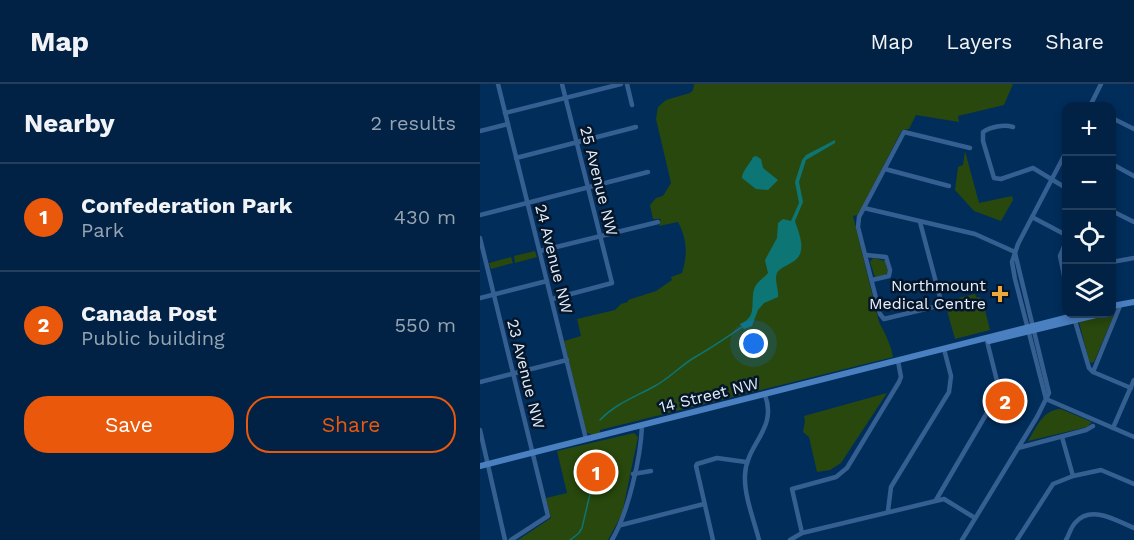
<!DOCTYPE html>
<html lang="en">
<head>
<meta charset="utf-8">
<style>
	:root { --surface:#012244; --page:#0f2f4f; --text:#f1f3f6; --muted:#96a4b2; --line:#233f5d; --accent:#ea580c }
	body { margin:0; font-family:"Work Sans",sans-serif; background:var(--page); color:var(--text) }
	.controls { position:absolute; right:18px; top:18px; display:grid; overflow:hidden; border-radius:12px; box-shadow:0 3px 9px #0003 }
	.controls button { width:54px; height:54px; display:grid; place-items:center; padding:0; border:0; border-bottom:2px solid var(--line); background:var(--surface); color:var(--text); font:30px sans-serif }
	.you { position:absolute; left:274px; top:260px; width:21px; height:21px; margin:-15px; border:4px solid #fff; border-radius:50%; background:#1a73e8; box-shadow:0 0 0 9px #1a73e833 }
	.badge { display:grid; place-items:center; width:39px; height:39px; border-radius:50%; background:var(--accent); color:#fff; font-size:20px; font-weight:700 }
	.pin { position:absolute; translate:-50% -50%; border:3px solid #fff; box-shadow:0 2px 6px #0006 }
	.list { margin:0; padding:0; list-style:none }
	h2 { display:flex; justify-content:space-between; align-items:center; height:78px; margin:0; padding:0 24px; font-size:26px }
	h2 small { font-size:20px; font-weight:400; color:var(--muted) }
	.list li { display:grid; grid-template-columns:39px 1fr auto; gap:18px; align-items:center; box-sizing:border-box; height:108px; padding:0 24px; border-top:2px solid var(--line) }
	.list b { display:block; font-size:22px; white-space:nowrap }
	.list p { margin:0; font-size:20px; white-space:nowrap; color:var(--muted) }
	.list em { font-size:20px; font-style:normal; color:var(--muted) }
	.actions { display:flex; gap:12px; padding:18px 24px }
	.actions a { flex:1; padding:14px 0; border:2px solid var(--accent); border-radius:24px; text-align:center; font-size:21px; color:var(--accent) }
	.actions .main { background:var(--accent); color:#fff }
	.icon { flex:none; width:33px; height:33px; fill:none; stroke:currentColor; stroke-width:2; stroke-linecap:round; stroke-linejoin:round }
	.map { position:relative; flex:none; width:654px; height:456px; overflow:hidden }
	header { display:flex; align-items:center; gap:36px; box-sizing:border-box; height:84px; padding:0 30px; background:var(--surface); border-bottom:2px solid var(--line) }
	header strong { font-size:28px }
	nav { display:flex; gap:33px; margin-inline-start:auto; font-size:21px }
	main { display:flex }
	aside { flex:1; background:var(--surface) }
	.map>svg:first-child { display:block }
	.green { fill:#28480e }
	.water { fill:#0e7575 }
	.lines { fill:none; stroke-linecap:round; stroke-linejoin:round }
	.stream { stroke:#0e7575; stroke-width:1.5 }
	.minor { stroke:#365f91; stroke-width:4.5 }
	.major { stroke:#4a7fc0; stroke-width:6 }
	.poi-dot { fill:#eda83c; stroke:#06162a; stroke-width:2 }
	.labels { text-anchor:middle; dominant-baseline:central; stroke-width:5; stroke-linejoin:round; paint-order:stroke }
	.street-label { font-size:16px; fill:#e6effb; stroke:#06162a }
	.poi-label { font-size:16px; fill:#e6effb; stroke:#06162a; text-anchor:end }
</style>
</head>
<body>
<header>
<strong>Map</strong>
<nav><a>Map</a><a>Layers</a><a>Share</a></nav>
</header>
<main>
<aside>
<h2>Nearby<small>2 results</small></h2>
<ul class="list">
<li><span class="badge">1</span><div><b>Confederation Park</b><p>Park</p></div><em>430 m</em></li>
<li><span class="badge">2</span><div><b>Canada Post</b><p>Public building</p></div><em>550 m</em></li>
</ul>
<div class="actions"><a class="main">Save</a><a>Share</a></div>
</aside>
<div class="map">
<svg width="654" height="456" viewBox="0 0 654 456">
	<rect width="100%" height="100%" fill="#012d5b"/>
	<g class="green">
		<path d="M214 0H533L524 21 478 32 479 38 436 31 429 45 422 46 378 131 373 132 399 238C405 249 411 261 413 273L120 346V349L112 351 106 348 84 257 101 252 97 235 135 226 141 220 148 218V216L176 207 192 196 191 193 202 189C208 170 207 155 198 138L179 142 181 135H173L170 121 176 114 183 112 191 99 176 35 178 23 186 16 210 9 213 6Z"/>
		<path d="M485 67 499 119 532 112 533 116 521 137 494 127 475 106 478 83 483 81Z"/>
		<path d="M55 167 57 173 35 179 34 172Z"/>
		<path d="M31 173 33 179 11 185 9 179Z"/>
		<path d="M393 174 405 177 408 188 405 191 395 193 390 178Z"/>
		<path d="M495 210 496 213 502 214 510 246 475 255 466 223 475 220 474 215Z"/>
		<path d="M632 229 633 233 614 278 611 279 609 277 599 238Z"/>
		<path d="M407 309 361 379 350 386 337 388 329 353 323 348 325 337 324 332Z"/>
		<path d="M581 325 612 338 607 343 548 357C557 343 562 326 581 325Z"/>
		<path d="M154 349 158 353 142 430 128 456H38L71 434 66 414 87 409 77 367Z"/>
	</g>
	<g class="water">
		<path d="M355 56V59L326 76 319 98 323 118 315 137C319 150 329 170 311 179 306 182 300 184 297 189 294 196 299 206 298 213L284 219 278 226 272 242 264 245 260 240C279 233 269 216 275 203 278 197 284 194 288 189L285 176 297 154 298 139 303 135 311 137 319 119 315 98 322 76 326 71Z"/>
		<path d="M276 72 281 75 283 84 298 96 288 106 276 105 262 94C262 87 270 80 273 73Z"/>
	</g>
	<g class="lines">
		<g class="stream">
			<path d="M120 336C135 320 155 313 175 302 190 294 202 280 217 272 233 263 246 254 262 243"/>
			<path d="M90 456 99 449 102 444 113 397 121 384 124 368"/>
		</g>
		<g class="minor">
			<path d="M18 0 106 355"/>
			<path d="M147 0 152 21"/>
			<path d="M610 22 621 0"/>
			<path d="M25 29 141 0"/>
			<path d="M632 34 654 45"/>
			<path d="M533 43C524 40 510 43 503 48V57L514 94 521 95 553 84 586 104"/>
			<path d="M0 47 28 40"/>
			<path d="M586 68 538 160 532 178 535 195 566 315 654 353"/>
			<path d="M36 74 156 43"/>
			<path d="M632 80 654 92"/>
			<path d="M405 85 469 102"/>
			<path d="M384 124 495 150 535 168"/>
			<path d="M632 127 654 138"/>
			<path d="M0 131 168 88"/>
			<path d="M552 133 586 151"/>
			<path d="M440 138 462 221 404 235 400 230 378 143 379 133 424 48 490 64"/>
			<path d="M0 154 68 432 31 456"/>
			<path d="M586 158 580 172 586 201"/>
			<path d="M60 167 178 138"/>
			<path d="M386 171 406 173 410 186 409 192 392 196"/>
			<path d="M632 178 654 174"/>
			<path d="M0 214 67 197"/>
			<path d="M72 215 132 199 82 0"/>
			<path d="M595 237 609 284 613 288 651 304"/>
			<path d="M613 288 640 222"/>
			<path d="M0 298 87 276"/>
			<path d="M633 344 654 296"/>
			<path d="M0 346 25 456"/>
			<path d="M582 353 593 392"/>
			<path d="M538 364 606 346 613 342"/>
			<path d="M153 390 171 387"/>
			<path d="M456 416 518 310 519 305 507 257"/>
			<path d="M408 427 411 403 469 308 471 292 464 265"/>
			<path d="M141 441 224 420"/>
			<path d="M322 449 312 405 356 393 367 384 419 298 421 293 418 277"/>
			<path d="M132 456C148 429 161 373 162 341"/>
			<path d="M233 456 216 382 217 380 237 374 266 378"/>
			<path d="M279 456C274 436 264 412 265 391 266 360 298 345 285 311"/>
			<path d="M310 456 322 449 464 415 495 434"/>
			<path d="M482 456 557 333 569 309 535 169"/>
			<path d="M537 456 573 400 593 392 621 386 654 400"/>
			<path d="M586 456C589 451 591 443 595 439 611 420 637 437 654 444"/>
		</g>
		<g class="major">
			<path d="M632 222 654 218"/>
			<path d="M509 257 620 230"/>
			<path d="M0 382 601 230"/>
		</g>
	</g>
	<path class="poi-dot" d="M517 201h6v6h6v6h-6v6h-6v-6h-6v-6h6z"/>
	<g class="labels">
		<g class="street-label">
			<text transform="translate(119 97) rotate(76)">25 Avenue NW</text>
			<text transform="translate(74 175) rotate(76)">24 Avenue NW</text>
			<text transform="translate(46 290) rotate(76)">23 Avenue NW</text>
			<text transform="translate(229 311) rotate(-14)">14 Street NW</text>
		</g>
		<g class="poi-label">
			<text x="506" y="201">Northmount<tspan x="506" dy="18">Medical Centre</tspan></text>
		</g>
	</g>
</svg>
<div class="controls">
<button>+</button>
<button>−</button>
<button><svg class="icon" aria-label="locate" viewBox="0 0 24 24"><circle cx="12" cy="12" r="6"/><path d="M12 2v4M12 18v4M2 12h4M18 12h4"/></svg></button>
<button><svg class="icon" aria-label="layers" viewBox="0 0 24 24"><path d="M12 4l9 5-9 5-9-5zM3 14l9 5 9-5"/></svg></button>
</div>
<div class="you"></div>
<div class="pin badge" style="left:116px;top:388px">1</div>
<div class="pin badge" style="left:525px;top:317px">2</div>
</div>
</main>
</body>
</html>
